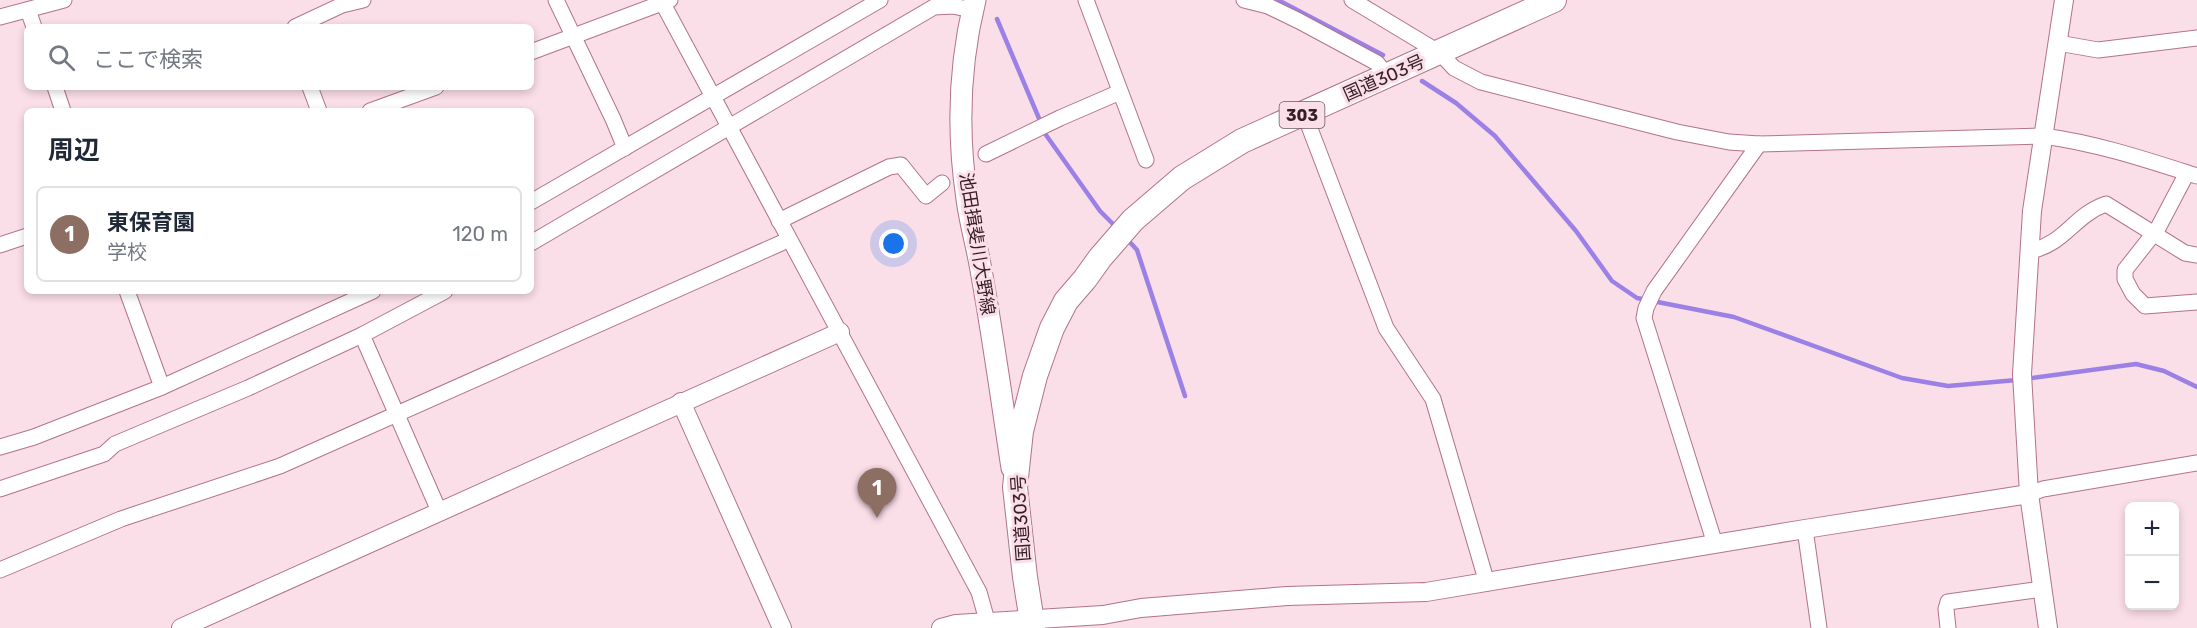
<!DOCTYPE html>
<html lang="ja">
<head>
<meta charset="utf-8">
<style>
	:root { --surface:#fff; --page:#f2f2f3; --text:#1f2937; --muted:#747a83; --line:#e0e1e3; --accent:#b45309 }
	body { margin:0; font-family:Rubik,"Noto Sans JP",sans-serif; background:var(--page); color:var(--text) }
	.controls { position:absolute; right:18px; bottom:18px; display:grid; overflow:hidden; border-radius:9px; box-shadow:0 3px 9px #0003 }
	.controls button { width:54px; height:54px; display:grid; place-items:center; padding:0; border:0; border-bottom:2px solid var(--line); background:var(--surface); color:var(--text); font:30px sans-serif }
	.you { position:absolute; left:894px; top:244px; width:21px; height:21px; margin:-15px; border:4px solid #fff; border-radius:50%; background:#1a73e8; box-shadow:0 0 0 9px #1a73e833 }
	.badge { display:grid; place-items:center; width:39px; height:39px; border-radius:50%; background:var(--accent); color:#fff; font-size:20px; font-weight:700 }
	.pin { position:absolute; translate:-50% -50px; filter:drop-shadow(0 2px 3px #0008) }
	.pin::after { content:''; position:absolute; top:32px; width:21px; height:18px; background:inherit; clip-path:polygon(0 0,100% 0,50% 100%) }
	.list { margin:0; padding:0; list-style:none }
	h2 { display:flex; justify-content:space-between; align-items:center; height:78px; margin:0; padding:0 24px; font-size:26px }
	h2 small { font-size:20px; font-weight:400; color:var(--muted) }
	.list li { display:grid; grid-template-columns:39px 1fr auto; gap:18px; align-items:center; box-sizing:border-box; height:96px; margin:0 12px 12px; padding:0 12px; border:2px solid var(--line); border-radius:9px }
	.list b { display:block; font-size:22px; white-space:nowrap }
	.list p { margin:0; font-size:20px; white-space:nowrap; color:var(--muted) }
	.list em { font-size:20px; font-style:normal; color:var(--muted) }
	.icon { flex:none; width:33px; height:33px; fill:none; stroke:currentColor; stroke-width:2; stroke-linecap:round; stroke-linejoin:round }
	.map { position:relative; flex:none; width:2197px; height:628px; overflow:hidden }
	.search { position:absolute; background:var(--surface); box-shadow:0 3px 9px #0003; left:24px; top:24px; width:510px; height:66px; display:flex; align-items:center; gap:15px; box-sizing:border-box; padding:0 21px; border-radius:9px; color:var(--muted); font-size:22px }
	.panel { position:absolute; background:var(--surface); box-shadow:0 3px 9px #0003; left:24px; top:108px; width:510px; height:186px; border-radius:9px }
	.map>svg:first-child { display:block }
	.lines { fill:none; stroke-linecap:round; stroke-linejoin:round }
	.stream { stroke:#9b81e5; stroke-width:4.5 }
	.minor-casing { stroke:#b2738c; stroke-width:17 }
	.tertiary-casing { stroke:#b2738c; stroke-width:20 }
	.secondary-casing { stroke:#b2738c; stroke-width:23 }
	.trunk-casing { stroke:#b2738c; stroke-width:26 }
	.minor { stroke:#fff; stroke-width:15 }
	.tertiary { stroke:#fff; stroke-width:18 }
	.secondary { stroke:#fff; stroke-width:21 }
	.trunk { stroke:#fff; stroke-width:24 }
	.labels { text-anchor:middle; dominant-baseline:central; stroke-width:6; stroke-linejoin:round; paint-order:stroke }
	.shield { fill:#fadee8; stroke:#715761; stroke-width:1.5 }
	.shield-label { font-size:16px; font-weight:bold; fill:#361d27 }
	.street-label { font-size:18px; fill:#361d27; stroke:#fadee8 }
</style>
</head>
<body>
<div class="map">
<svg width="2197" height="628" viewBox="0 0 2197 628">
	<rect width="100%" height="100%" fill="#fadee8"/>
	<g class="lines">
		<g class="stream">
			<path d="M1278 0 1383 55"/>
			<path d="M997 19 1046 135 1100 211 1117 228"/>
			<path d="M1422 81 1456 103 1495 136 1576 231 1612 281 1637 298 1734 317 1902 378 1948 386 2017 380"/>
			<path d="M1127 239 1137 250 1185 396"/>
			<path d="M2025 379 2136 364 2164 371 2197 387"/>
		</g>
		<g class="minor-casing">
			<g id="minor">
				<path d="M556 0 613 119 625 148"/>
				<path d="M661 0 979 592 988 624"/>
				<path d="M1086 0 1146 160"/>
				<path d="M1244 0 1268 6 1299 21 1377 63 1387 76"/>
				<path d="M1352 0 1440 53 1454 68 1481 82 1677 132 1729 142 1759 144 2043 136C2096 143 2147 160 2197 176"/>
				<path d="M28 10 34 27"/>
				<path d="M0 17 64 0"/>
				<path d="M295 27 342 5 363 0"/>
				<path d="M2058 43 2098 50 2197 38"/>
				<path d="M531 52 670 0"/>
				<path d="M55 87 63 111"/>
				<path d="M310 87 319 111"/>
				<path d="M370 111 436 87"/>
				<path d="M1304 113 1386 328 1433 399 1487 583"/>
				<path d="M986 154 1060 118 1120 92"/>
				<path d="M2187 173 2158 228 2125 270V279L2133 294 2145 306 2197 302"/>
				<path d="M531 202 880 0"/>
				<path d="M779 221 889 167 901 165 926 196 942 183"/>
				<path d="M531 243 934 7 953 6 972 10"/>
				<path d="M0 245 27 236"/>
				<path d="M2030 251C2065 244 2074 215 2106 204L2185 253 2197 255"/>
				<path d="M362 335 445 291"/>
				<path d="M162 387 373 291"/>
				<path d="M0 447 34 437 162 387 127 291"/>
				<path d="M0 489 104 454 115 444 248 388 362 335 439 511"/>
				<path d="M2029 494 2043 489 2197 463"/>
				<path d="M1805 529 1819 628"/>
				<path d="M1715 544 1644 318 1646 308 1654 291 1759 144"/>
				<path d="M0 570 121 519 280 466 788 240"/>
				<path d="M1948 628 1946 609 1948 602 2042 589"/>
			</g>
		</g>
		<g class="tertiary-casing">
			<g id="tertiary">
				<path d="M681 402 782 628"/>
				<path d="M181 628 840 332"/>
				<path d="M941 628 956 624 1103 615 1141 608 1287 596 1426 592 1805 529 2029 494"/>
				<path d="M2048 628 2029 494 2022 374 2032 211 2064 0"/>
			</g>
		</g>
		<g class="secondary-casing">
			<path id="secondary" d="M975 0C959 65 957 132 967 199 970 223 977 246 981 270 993 336 1002 402 1012 468"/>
		</g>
		<g class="trunk-casing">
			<path id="trunk" d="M1033 628 1025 577 1015 487 1021 431 1035 376 1052 328 1066 301 1085 279 1100 258 1133 220 1182 178 1242 141 1554 0"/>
		</g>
		<use href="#minor" class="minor"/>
		<use href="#tertiary" class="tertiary"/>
		<use href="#secondary" class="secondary"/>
		<use href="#trunk" class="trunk"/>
	</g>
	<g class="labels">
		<rect class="shield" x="1279.5" y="102" width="45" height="26" rx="4.5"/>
		<g class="shield-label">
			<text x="1302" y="115">303</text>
		</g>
		<g class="street-label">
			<text transform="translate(1384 78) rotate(-24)">国道303号</text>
			<text transform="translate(977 244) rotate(81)">池田揖斐川大野線</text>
			<text transform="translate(1021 518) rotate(-94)">国道303号</text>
		</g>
	</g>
</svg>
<div class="controls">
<button>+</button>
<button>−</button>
</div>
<div class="you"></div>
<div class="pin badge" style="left:877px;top:518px;background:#8d6e63">1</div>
<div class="search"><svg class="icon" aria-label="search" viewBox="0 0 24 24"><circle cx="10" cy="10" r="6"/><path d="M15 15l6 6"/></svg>ここで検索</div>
<section class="panel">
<h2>周辺<small></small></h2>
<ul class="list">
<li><span class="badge" style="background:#8d6e63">1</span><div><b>東保育園</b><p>学校</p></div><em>120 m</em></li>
</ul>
</section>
</div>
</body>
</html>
